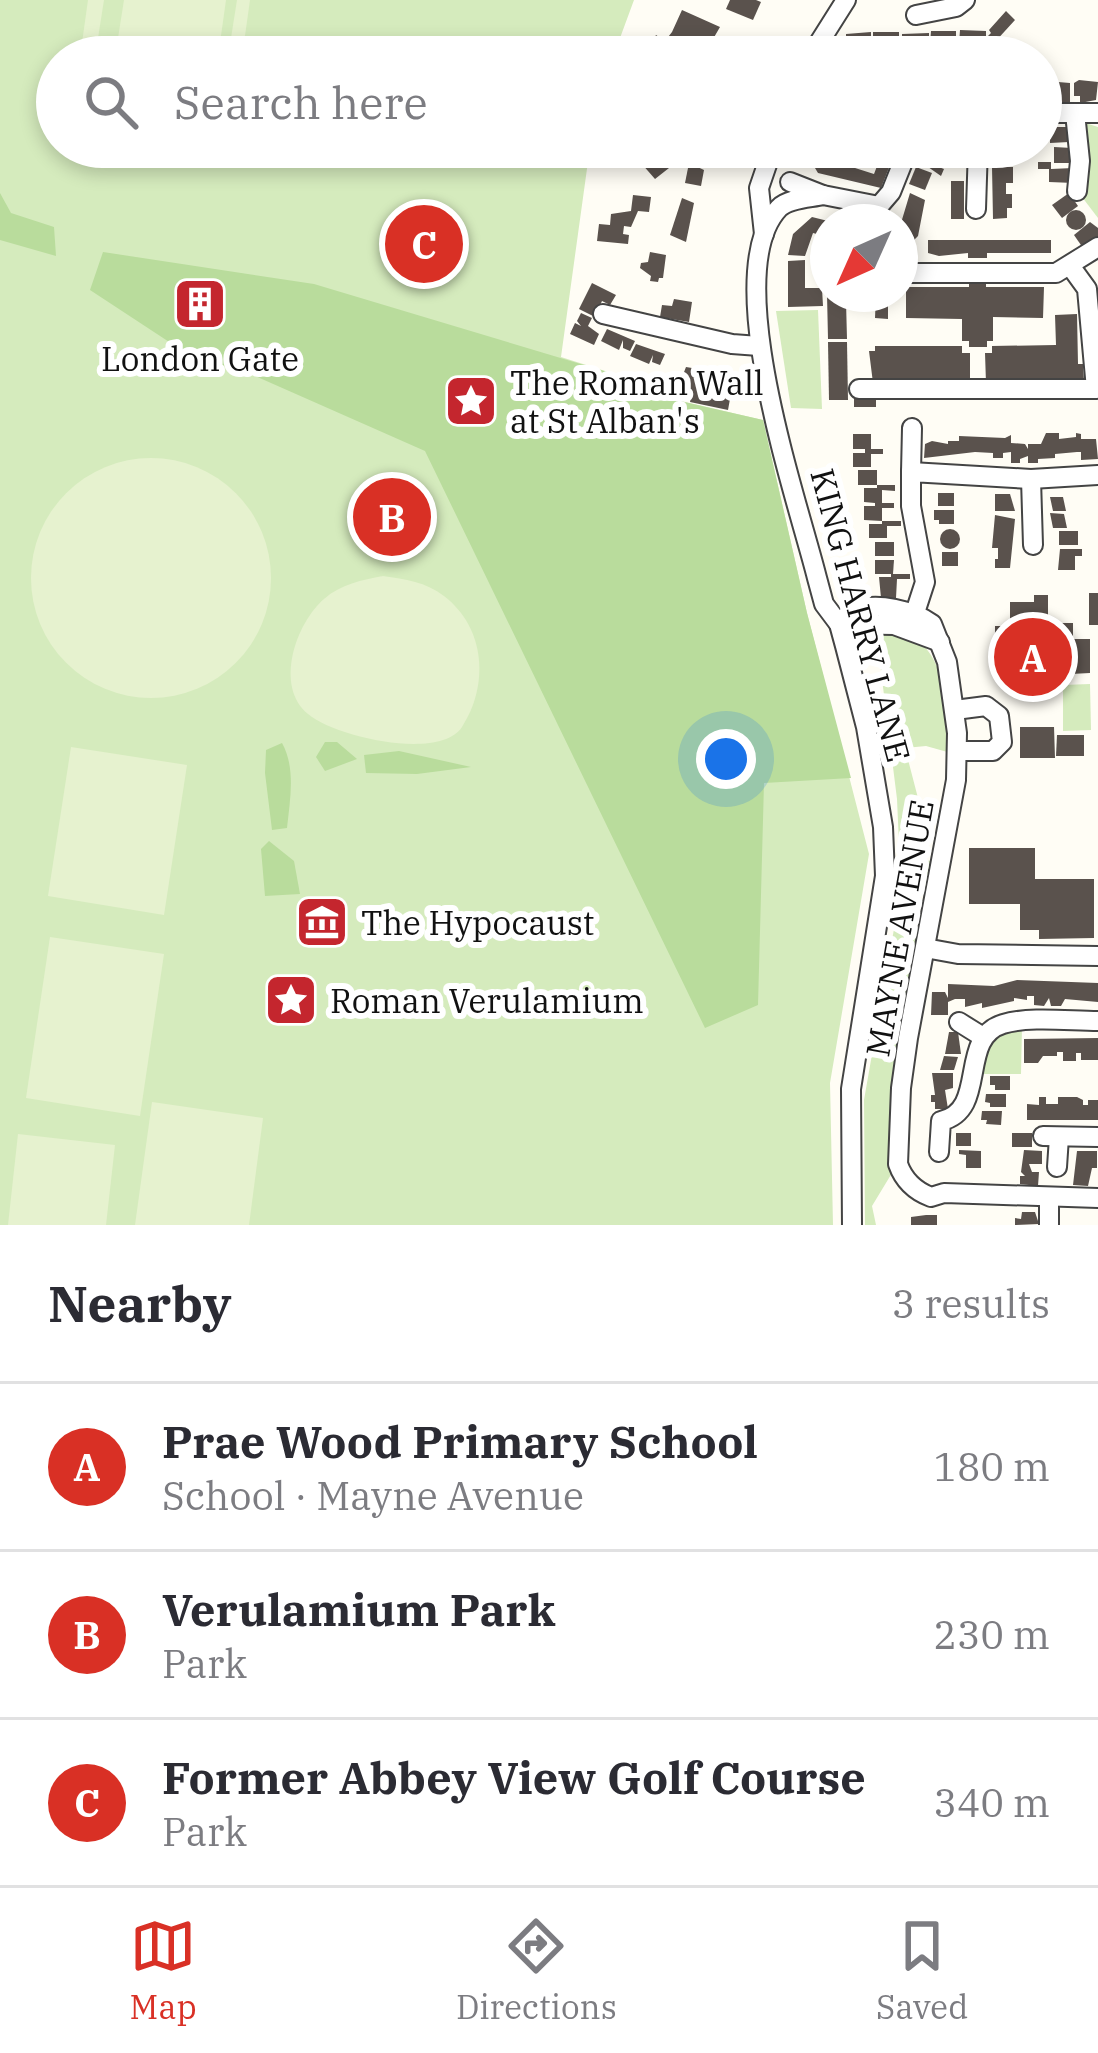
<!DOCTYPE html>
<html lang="en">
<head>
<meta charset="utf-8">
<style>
	:root { --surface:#fff; --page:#f2f2f3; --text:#2b2b33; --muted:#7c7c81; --line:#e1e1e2; --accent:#d93025 }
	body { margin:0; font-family:"IBM Plex Serif",serif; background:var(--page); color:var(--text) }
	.compass { position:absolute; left:810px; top:204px; width:108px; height:108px; border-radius:50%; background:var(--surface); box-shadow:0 6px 18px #0003; rotate:225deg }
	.you { position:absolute; left:726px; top:759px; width:42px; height:42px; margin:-30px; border:9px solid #fff; border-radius:50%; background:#1a73e8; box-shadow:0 0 0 18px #1a73e833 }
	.badge { display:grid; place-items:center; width:78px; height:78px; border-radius:50%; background:var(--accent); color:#fff; font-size:39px; font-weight:700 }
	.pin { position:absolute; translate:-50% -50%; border:6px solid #fff; box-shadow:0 3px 12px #0006 }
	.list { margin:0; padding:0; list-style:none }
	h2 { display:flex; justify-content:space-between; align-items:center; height:156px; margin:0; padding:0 48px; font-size:51px }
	h2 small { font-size:39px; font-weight:400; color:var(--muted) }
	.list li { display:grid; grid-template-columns:78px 1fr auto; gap:36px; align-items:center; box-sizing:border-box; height:168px; padding:0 48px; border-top:3px solid var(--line) }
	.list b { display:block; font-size:45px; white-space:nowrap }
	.list p { margin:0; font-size:39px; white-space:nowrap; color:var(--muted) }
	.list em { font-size:39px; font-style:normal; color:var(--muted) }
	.icon { flex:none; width:66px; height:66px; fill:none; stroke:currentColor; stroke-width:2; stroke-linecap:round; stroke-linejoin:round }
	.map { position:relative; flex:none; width:1098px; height:1225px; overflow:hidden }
	.search { position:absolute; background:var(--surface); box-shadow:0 6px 18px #0003; left:36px; right:36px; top:36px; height:132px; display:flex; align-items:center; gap:30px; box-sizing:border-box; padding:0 42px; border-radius:66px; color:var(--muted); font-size:45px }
	.sheet { height:660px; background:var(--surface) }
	nav { display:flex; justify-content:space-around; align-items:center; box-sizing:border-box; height:168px; border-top:3px solid var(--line); background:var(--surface); font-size:33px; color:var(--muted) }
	nav a { display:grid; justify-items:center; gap:6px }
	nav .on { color:var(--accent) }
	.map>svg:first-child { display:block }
	.green { fill:#d5ebbd }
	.forest { fill:#b9dc9c }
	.pitch { fill:#e6f2cf }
	.building { fill:#5a524d }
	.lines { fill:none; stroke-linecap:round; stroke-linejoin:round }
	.minor-casing { stroke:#444; stroke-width:22 }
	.minor { stroke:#fff; stroke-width:18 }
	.labels { text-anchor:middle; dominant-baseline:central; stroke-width:12; stroke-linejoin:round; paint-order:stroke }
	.poi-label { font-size:33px; fill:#111; stroke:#fff; text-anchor:start }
	.street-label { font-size:33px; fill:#111; stroke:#fff }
</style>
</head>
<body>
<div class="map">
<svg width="1098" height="1225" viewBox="0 0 1098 1225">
	<rect width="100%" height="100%" fill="#fffdf5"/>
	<g class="green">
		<path d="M0 0H634L613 57H57V147H590L561 357 624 377 676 400 763 420 807 613 869 854 830 1083 833 1225H0Z"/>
		<path d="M1082 122 1098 127V218L1082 197Z"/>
		<path d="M818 310 822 409 791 408 776 311Z"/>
		<path d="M906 632C950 656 945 709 951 753L926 746 905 748 925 825 920 859 935 862 930 888 915 885 905 929 922 933 892 1173 872 1206 876 1225H865L864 1100 901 889 897 799 877 639 880 633Z"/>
		<path d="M1090 684 1091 730 1063 731V685Z"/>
		<path d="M1022 1027 1021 1074H977C985 1044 991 1034 1022 1027Z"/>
	</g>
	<g class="forest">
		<path d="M0 193 11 213 54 227 56 256 0 240Z"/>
		<path d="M103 252 314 284 624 377 676 400 763 420 807 613 851 778 764 783 758 1005 705 1028 425 451 253 375 189 355 90 290Z"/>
		<path d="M325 742H337L357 759 325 771 316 757Z"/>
		<path d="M282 743C296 768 290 800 287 828L272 830 265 773 266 750Z"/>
		<path d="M399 751 471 767 417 774 366 773 364 755Z"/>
		<path d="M269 841 294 861 300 894 265 896 261 849Z"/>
	</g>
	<g class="pitch">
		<path d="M88 0H104L95 57H80Z"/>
		<path d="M124 0H226L218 57H115Z"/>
		<path d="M237 0H250L242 57H228Z"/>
		<circle cx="151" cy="578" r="120"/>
		<path d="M383 576C405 579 426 582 444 596 486 628 489 686 462 727 440 761 335 737 308 714 274 686 296 623 324 599 341 584 362 580 383 576Z"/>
		<path d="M71 747 187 765 164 915 48 896Z"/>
		<path d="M50 937 164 954 140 1116 26 1098Z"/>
		<path d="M152 1102 263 1118 249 1225H135Z"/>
		<path d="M18 1134 115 1145 106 1225H8Z"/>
	</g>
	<g class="building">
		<path d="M730 0H756L761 2 753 20 726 9Z"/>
		<path d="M682 10 720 27 709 46 695 38 683 56 673 50 669 57H644L656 35 665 41 672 32Z"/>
		<path d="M1006 11 1015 20 994 43 987 37 991 33 989 30Z"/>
		<path d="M960 30 986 31V44L965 48 966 44H959Z"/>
		<path d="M931 31H956V50H948V44H930Z"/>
		<path d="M871 32V52H846V34Z"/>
		<rect x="873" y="32" width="26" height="15"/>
		<path d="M929 33V46H902V34Z"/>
		<path d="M1079 80 1098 82 1096 100 1080 103V96H1074V83Z"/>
		<path d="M1046 81 1070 83V102H1055V97H1046Z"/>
		<path d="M1050 127H1069V142L1050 143Z"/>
		<path d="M627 147H671L659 156 669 168 655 179Z"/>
		<path d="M812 147 823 148 822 156 832 165 833 161 874 174 879 161 890 165 881 188 818 173 809 158Z"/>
		<path d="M887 147 899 150 892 165 877 158Z"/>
		<path d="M924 147 942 152 936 166 944 169 941 176 918 160Z"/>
		<path d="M953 147H972V164L954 165Z"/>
		<path d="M991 147H1008V164L991 165Z"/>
		<path d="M1054 147 1072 148 1073 163H1054Z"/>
		<path d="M1038 162H1051V169L1073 168 1074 183 1049 182V169H1038Z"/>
		<path d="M689 163 704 170 701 186 685 183Z"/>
		<path d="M916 167 932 173 925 190 909 184Z"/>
		<path d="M992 167H1013V183H1006V194H1012V208H1007V218L993 219Z"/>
		<rect x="951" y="181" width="13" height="38"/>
		<path d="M910 193 925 200 918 236 913 241V259H900V242H905L901 223Z"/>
		<path d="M1069 193 1078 206 1062 218 1052 205Z"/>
		<path d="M633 195 651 197 649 212 638 211 631 227 624 226 623 234 629 235 628 244 597 241 599 224 610 225 611 214 631 211Z"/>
		<path d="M682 198 694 203 686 242 670 235Z"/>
		<circle cx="1076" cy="220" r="10"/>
		<path d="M812 217 828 221V237L813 233 805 256 788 255 793 234Z"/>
		<path d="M1090 222 1098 228V237L1083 248 1074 235Z"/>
		<path d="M928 240H1051V253H987V258H968V253L939 256 928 253Z"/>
		<path d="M650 252 666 255 663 278H659L658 282 650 281 651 276 640 268 641 263 648 262Z"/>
		<path d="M805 260V288H822L823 306 788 307V261Z"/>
		<path d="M969 281H986V287H1044L1043 318 993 317V341H987V347H969V341H962V319L906 318V287H969Z"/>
		<path d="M592 283 616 295 610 305 602 301 595 317 579 309Z"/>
		<path d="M827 294H864V301H846L847 339H828Z"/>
		<path d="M876 294H888V319L875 318Z"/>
		<path d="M202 295 213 302 209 314 187 306 190 296Z"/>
		<path d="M674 299 692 302 689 322 660 317 662 305 672 306Z"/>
		<path d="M581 313 592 318 588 326 599 334 594 345 570 334 575 323 581 326 577 321Z"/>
		<path d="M1077 314 1078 364H1083L1084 381 986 383 985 353H992V346L1056 345 1055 315Z"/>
		<path d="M607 329 635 341 630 351 623 348V340L619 350 601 341Z"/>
		<path d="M828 342H847L848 400H829Z"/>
		<path d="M636 344 665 354 660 365 652 362 653 355 649 364 630 356Z"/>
		<path d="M875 346H962V353H970V383H873L869 351H875Z"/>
		<path d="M686 367 722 373 718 396 730 399 728 410 690 402 692 393 677 390Z"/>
		<rect x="854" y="394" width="22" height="13"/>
		<path d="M1046 433H1059V439L1076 437V433L1081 434V439H1096L1098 459 1081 460V452H1077L1055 454V458L1038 459V463H1028V456L1020 459V463H1011V452L1003 453V458H993V453L975 452 924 458 925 444 932 441 948 444V441H959V436L1005 438 1011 435V443L1025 444 1028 449V444H1041Z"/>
		<path d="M853 434H871V449H883V454H871V467H853V453H865V449H853Z"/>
		<rect x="858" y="470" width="19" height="15"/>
		<path d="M877 485H895V491L882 490V503H894V508H882V521L864 520V506H875V503L864 502V488H877Z"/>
		<rect x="938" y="493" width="16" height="13"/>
		<path d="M995 494H1010L1015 511H995Z"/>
		<path d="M1050 497H1063L1066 511H1053Z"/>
		<path d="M934 510H954V524H939V520H934Z"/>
		<path d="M1050 513 1064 514 1067 528H1053Z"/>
		<path d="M995 515 1015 519 1010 568H995V559H998V548H992Z"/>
		<path d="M882 521H901V526H887V538H869V524H882Z"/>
		<circle cx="950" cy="539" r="10"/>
		<rect x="1059" y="531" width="19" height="14"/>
		<rect x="875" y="542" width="19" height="14"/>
		<path d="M1060 549H1082V556H1075V570H1058Z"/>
		<rect x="942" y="552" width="16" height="14"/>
		<path d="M875 560H894L893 574H875Z"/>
		<path d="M891 574H910V579H897L896 598H881L879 577H891Z"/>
		<rect x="1089" y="593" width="9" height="32"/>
		<path d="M1034 595H1048V623H1073V639H1090V673L1051 675V695H1032L1035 653 1023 654V646L1032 647V630H1022V645H995V626H1010V602H1034Z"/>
		<path d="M1020 727H1054L1055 758H1020Z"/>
		<path d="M1057 735H1084V756H1056Z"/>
		<path d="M969 848H1035V879H1094V938L1039 939V930H1020V904H969Z"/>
		<rect x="308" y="898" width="29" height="38"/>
		<path d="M1017 980 1098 983V1002L1065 999 1061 1006H1051L1049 998 1044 1006 1034 1005V996H1027V1000L1014 998V1001L982 1008V1003L965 1007V999H955L948 1002V1015H931L932 992H945L948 998V984L994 986Z"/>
		<path d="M949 1032H958L961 1054H945Z"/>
		<path d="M1098 1038V1060H1081V1053H1076V1061H1063V1052H1057V1056H1043L1038 1063H1024V1039Z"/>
		<path d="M944 1056 958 1057 954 1070H940Z"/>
		<path d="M932 1073H953V1088L945 1090 948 1109H935V1102H931V1095H935Z"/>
		<path d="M990 1076H1010V1090H995V1085H990Z"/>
		<path d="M986 1094H1006V1107H990V1103L985 1102Z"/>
		<path d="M1039 1097H1046V1104H1058V1097H1077L1083 1100V1105H1088V1100H1098V1120H1027V1104L1039 1105Z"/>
		<path d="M982 1111H1002L1001 1125 986 1124 987 1120H981Z"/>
		<rect x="956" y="1133" width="15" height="13"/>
		<rect x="1012" y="1133" width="20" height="14"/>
		<path d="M959 1150 981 1151V1168H966V1155L959 1154Z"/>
		<path d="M1024 1150 1042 1151V1164H1029L1032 1172H1039L1038 1186 1020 1184V1176H1025L1021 1172Z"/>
		<path d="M1077 1151H1097V1168H1092L1088 1186 1073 1185Z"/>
		<path d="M1022 1212H1035L1039 1224 1015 1225V1218L1021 1219Z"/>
		<path d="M926 1215H937V1225H911V1217Z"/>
	</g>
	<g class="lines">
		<g class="minor-casing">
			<g id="minor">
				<path d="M916 15 956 7 965 0"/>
				<path d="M810 57 846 0"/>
				<path d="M1041 113H1098"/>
				<path d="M1075 113 1080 161 1077 191"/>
				<path d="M790 182 823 195 879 206"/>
				<path d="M823 195C811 198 789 198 779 208 718 272 797 498 817 578L824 604 839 624 845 646 866 727 883 827 885 876 851 1089 852 1225"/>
				<path d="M879 206 891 192 909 147"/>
				<path d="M976 209 978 147"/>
				<path d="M764 234 759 188 773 147"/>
				<path d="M900 273H1056L1098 247"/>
				<path d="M603 314 732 344 759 346"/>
				<path d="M859 389H1096L1087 289 1071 267"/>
				<path d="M911 472 912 428"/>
				<path d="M1031 479 1033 545"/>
				<path d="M839 624C844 619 848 613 854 611 876 601 914 611 932 624L947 662 957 733 956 780 908 1038 901 1088 898 1164C904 1181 915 1191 931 1197L944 1193 1098 1198"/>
				<path d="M839 624 894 625 940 642"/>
				<path d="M910 628 925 582 911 506V472L1031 479 1098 475"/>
				<path d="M955 710 986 706 999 716 1002 742 993 751H957"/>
				<path d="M925 948 958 954 1098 956"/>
				<path d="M959 1022 983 1037"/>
				<path d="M1043 1136 1098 1137"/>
				<path d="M939 1152 941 1121C989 1110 957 1038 1003 1024 1030 1016 1069 1021 1098 1021"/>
				<path d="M1057 1167 1059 1137"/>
				<path d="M1049 1225V1198"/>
			</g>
		</g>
		<use href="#minor" class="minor"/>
	</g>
	<defs>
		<g id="building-square" transform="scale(2.7)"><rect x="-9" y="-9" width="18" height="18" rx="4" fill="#c4262e" stroke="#fff"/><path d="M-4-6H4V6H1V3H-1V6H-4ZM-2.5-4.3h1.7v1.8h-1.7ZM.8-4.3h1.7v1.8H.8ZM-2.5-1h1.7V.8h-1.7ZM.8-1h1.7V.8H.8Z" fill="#fff"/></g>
		<g id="sight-square" transform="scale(2.7)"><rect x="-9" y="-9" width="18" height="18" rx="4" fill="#c4262e" stroke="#fff"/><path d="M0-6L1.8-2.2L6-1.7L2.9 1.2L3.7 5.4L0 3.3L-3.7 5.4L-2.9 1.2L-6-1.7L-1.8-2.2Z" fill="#fff"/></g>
		<g id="museum-square" transform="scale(2.7)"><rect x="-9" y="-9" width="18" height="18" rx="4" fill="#c4262e" stroke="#fff"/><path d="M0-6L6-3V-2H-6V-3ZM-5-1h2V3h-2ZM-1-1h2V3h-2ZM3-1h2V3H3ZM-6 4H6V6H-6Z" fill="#fff"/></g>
	</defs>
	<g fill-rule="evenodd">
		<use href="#building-square" x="200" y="304"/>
		<use href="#sight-square" x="471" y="401"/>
		<use href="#museum-square" x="322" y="922"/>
		<use href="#sight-square" x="291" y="1000"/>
	</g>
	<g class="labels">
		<g class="poi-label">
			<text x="200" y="358" text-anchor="middle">London Gate</text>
			<text x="510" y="382">The Roman Wall<tspan x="510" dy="38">at St Alban's</tspan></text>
			<text x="361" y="922">The Hypocaust</text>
			<text x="330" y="1000">Roman Verulamium</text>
		</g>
		<g class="street-label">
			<text transform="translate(861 615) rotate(75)">KING HARRY LANE</text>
			<text transform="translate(899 928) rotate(-80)">MAYNE AVENUE</text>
		</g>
	</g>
</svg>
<svg class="compass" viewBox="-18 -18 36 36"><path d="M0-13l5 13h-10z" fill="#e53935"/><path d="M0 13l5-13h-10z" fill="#7c7c81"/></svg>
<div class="you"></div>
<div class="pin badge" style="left:1033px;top:657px">A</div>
<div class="pin badge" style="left:392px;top:517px">B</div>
<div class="pin badge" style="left:424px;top:244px">C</div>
<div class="search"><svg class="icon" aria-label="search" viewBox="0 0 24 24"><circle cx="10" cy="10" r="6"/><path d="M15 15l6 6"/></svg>Search here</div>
</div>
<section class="sheet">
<h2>Nearby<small>3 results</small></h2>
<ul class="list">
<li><span class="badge">A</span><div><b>Prae Wood Primary School</b><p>School · Mayne Avenue</p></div><em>180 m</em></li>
<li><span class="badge">B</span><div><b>Verulamium Park</b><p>Park</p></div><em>230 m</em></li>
<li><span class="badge">C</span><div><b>Former Abbey View Golf Course</b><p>Park</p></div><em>340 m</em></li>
</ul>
</section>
<nav>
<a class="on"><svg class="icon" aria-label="map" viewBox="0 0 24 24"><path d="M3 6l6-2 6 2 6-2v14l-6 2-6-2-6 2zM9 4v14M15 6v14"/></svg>Map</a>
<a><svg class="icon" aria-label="directions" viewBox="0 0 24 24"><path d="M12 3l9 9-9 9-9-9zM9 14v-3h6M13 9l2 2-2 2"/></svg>Directions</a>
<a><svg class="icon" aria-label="saved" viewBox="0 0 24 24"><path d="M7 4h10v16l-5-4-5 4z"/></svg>Saved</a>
</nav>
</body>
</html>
